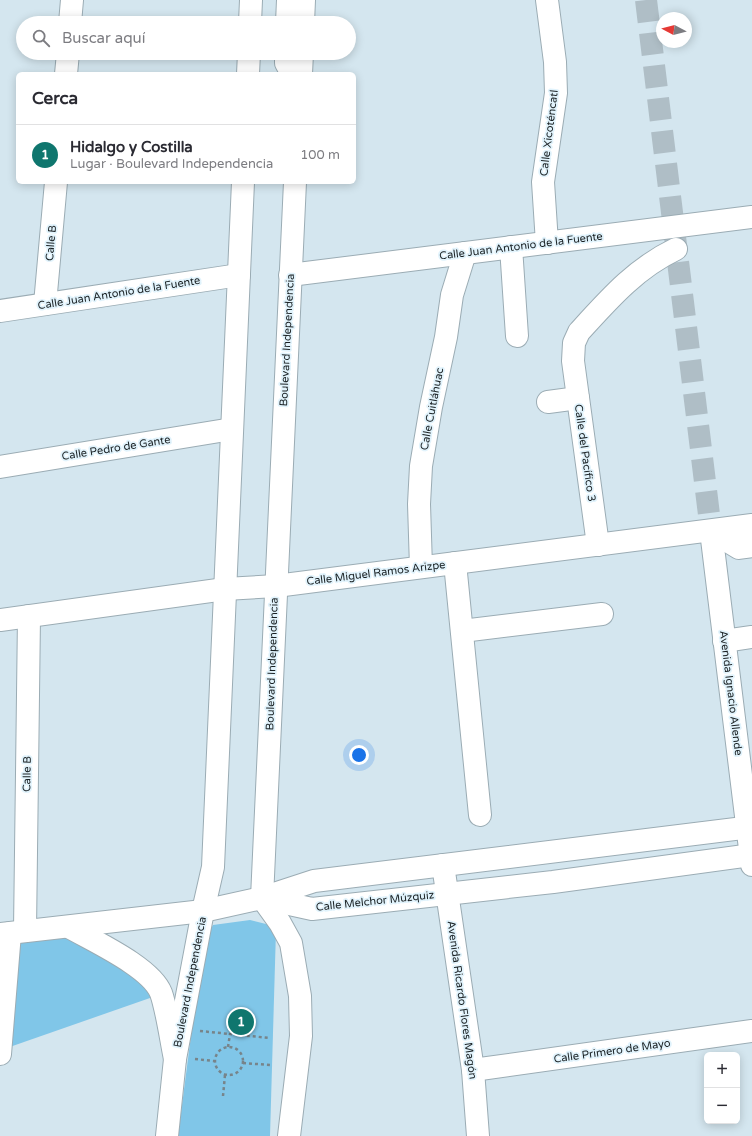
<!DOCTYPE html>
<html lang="es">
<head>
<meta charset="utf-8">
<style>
	:root { --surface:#fff; --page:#f7f7f7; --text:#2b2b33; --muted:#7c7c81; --line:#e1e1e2; --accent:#0f766e }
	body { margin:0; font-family:"Varela Round",sans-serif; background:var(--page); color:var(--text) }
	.controls { position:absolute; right:12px; bottom:12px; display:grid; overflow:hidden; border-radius:6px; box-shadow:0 2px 10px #0003 }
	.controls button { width:36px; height:36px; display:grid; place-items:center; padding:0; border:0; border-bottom:1px solid var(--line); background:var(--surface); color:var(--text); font:20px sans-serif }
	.compass { position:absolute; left:656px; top:12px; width:36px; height:36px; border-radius:50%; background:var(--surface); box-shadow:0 2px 10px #0003; rotate:277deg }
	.you { position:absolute; left:359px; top:755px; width:14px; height:14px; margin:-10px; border:3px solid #fff; border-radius:50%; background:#1a73e8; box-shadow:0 0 0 6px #1a73e833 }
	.badge { display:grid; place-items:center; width:26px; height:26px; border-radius:50%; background:var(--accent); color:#fff; font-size:13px; font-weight:700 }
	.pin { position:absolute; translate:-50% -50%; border:2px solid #fff; box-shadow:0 1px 4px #0006 }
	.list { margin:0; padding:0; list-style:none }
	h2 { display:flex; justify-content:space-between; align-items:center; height:52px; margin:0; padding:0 16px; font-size:17px }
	h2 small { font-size:13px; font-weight:400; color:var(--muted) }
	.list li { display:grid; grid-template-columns:26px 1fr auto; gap:12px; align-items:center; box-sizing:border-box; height:60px; padding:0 16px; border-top:1px solid var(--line) }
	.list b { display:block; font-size:15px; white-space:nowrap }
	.list p { margin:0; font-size:13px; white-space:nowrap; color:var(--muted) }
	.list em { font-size:13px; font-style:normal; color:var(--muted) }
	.icon { flex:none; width:22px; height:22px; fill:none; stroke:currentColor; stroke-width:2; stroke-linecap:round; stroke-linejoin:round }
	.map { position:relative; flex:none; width:752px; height:1136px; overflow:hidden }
	.search { position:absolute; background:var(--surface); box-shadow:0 2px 10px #0003; left:16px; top:16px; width:340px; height:44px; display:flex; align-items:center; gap:10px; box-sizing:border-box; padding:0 14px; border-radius:22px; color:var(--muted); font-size:15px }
	.panel { position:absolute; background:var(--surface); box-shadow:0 2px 10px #0003; left:16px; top:72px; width:340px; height:112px; border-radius:6px }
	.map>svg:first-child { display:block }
	.green { fill:#80c6e8 }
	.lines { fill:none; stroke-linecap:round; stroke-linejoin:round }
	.minor-tunnel { stroke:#afbec6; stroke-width:22; stroke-dasharray:22 11; stroke-linecap:butt }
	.minor-casing { stroke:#9bacb4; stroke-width:24 }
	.major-casing { stroke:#9bacb4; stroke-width:24 }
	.highway-casing { stroke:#9bacb4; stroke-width:24 }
	.path { stroke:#77848a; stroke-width:2.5; stroke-dasharray:3 3; stroke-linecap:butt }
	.minor { stroke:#fff; stroke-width:22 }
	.major { stroke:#fff; stroke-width:22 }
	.highway { stroke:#fff; stroke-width:22 }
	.labels { text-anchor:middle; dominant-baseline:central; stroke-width:3.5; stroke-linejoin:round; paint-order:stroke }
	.street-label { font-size:11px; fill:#192023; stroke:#e1f3fc }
</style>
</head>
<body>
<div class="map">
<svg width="752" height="1136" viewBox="0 0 752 1136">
	<rect width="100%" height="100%" fill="#d4e6ef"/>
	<g class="green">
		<path d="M250 920 274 926 276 930 270 1136H178L203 943 213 925Z"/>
		<path d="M73 922 170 991 4 1049 0 930Z"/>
	</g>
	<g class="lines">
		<path class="minor-tunnel" d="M646 0 711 531"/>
		<g class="minor-casing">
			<g id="minor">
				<path d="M70 23 72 0"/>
				<path d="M66 74 68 53"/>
				<path d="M547 243 543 182 556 93 555 62 547 0"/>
				<path d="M511 247 517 336"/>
				<path d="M290 275 752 217"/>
				<path d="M45 304 56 182"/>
				<path d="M0 311 239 275"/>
				<path d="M548 402 578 398"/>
				<path d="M0 467 232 429"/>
				<path d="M711 531 752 865"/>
				<path d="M711 531 739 548 752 546"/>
				<path d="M598 545 573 361 574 343 579 332C609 299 636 268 676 249"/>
				<path d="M455 563 480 815"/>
				<path d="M421 567 419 504 421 466 431 407 446 337 452 295 465 253"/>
				<path d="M462 631 602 614"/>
				<path d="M724 641 752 637"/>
				<path d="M443 865 473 1070 478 1136"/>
				<path d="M25 931 29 616"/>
				<path d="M0 1054 10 933"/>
				<path d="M473 1070 752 1031"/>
				<path d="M167 1136 175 1059 203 911"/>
				<path d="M289 1136 301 1036 300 996 291 943 280 923 262 898 314 881 752 827"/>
			</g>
		</g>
		<g class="major-casing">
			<g id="major">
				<path d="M250 23 251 0"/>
				<path d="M287 23 288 0"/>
				<path d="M303 23 304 0"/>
				<path d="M286 53V63L292 74"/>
				<path d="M248 74 249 53"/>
				<path d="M301 74 302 53"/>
				<path d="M262 898 295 182"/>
				<path d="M203 911 213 867 243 182"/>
			</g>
		</g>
		<g class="highway-casing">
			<g id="highway">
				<path d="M0 620 225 589 276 586 752 525"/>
				<path d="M69 927C93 941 151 967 161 993 167 1010 171 1040 175 1059"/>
				<path d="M0 934 203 911 262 898 312 909 553 882 752 855"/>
			</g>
		</g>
		<g class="path">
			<path d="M200 1031 230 1034"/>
			<circle cx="229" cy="1061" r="14"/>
			<path d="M228 1047 230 1034 270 1038"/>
			<path d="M195 1059 214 1061"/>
			<path d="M243 1063 270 1065"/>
			<path d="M223 1096 225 1075"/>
		</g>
		<use href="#minor" class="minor"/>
		<use href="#major" class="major"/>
		<use href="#highway" class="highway"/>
	</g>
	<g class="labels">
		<g class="street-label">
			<text transform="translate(549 133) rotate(-83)">Calle Xicoténcatl</text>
			<text transform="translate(51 243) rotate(-85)">Calle B</text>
			<text transform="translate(521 246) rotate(-7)">Calle Juan Antonio de la Fuente</text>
			<text transform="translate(119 293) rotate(-9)">Calle Juan Antonio de la Fuente</text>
			<text transform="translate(287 340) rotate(-87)">Boulevard Independencia</text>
			<text transform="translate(432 409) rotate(-79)">Calle Cuitláhuac</text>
			<text transform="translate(116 448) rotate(-9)">Calle Pedro de Gante</text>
			<text transform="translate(585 453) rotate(82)">Calle del Pacífico 3</text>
			<text transform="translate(376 573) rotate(-7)">Calle Miguel Ramos Arizpe</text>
			<text transform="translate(272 664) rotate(-88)">Boulevard Independencia</text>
			<text transform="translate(731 693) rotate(83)">Avenida Ignacio Allende</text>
			<text transform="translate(27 774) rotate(-89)">Calle B</text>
			<text transform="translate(375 901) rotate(-6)">Calle Melchor Múzquiz</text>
			<text transform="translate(190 982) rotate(-79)">Boulevard Independencia</text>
			<text transform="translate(462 1000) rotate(82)">Avenida Ricardo Flores Magón</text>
			<text transform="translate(612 1051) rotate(-8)">Calle Primero de Mayo</text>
		</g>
	</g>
</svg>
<div class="controls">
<button>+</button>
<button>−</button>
</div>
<svg class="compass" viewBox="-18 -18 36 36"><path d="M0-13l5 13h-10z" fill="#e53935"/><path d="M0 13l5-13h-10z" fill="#7c7c81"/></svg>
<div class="you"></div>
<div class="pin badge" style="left:241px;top:1022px">1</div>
<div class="search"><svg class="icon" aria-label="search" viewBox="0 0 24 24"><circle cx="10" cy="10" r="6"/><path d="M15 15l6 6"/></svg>Buscar aquí</div>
<section class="panel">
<h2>Cerca<small></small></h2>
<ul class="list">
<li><span class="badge">1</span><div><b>Hidalgo y Costilla</b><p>Lugar · Boulevard Independencia</p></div><em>100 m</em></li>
</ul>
</section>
</div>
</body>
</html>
